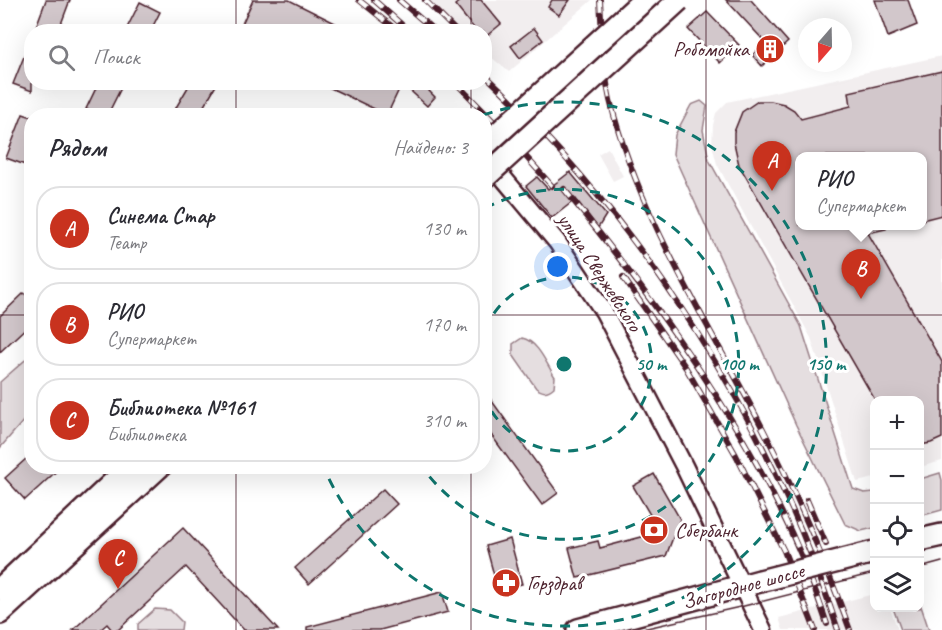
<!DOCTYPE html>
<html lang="ru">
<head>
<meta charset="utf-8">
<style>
	:root { --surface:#fff; --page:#f7f7f7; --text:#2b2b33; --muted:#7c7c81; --line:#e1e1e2; --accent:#c8321e }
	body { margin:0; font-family:Caveat,sans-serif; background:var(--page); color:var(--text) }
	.controls { position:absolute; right:18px; bottom:18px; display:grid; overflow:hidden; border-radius:12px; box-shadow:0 6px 24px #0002 }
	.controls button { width:54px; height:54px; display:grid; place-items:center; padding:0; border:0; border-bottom:2px solid var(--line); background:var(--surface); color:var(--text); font:30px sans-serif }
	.compass { position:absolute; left:798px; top:18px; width:54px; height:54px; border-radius:50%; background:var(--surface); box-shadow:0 6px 24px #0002; rotate:200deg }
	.you { position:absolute; left:558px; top:267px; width:21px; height:21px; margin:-15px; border:4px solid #fff; border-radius:50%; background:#1a73e8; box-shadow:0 0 0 9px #1a73e833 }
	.badge { display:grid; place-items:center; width:39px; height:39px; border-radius:50%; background:var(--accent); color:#fff; font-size:20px; font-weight:700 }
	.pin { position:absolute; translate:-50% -50px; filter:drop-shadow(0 2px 3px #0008) }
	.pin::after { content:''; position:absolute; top:32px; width:21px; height:18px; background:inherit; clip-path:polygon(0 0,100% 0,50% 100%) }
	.popup { position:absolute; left:795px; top:152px; width:132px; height:78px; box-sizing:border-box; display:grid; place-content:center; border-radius:12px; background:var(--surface); filter:drop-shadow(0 2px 4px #0005); font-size:20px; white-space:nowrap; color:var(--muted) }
	.popup b { font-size:22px; color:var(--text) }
	.popup::after { content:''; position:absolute; left:50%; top:100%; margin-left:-12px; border:12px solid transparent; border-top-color:var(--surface) }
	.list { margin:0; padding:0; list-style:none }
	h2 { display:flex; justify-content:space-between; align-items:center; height:78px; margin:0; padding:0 24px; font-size:26px }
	h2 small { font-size:20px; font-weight:400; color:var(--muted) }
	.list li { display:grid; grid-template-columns:39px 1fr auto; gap:18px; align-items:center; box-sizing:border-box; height:84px; margin:0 12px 12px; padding:0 12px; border:2px solid var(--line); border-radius:24px }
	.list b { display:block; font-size:22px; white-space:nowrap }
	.list p { margin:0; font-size:20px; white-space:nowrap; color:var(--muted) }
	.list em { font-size:20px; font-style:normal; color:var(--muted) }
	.icon { flex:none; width:33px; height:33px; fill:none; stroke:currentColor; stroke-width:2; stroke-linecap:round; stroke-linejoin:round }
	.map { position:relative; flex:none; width:942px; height:630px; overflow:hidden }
	.search { position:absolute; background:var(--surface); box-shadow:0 6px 24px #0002; left:24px; top:24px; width:468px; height:66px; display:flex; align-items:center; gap:15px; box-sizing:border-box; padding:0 21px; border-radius:24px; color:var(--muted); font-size:22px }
	.panel { position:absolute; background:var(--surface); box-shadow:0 6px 24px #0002; left:24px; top:108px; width:468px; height:366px; border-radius:24px }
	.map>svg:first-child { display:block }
	.built { fill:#f2eeef; fill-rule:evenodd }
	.green { fill:#e5dee0; stroke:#987e86; stroke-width:1.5 }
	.building { fill:#d2c7cb; stroke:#4a1f2b; stroke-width:1.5 }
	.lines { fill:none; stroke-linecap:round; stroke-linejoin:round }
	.minor-casing { stroke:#4a1f2b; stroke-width:21 }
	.major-casing { stroke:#4a1f2b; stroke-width:26 }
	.minor { stroke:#fff; stroke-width:16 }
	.major { stroke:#fff; stroke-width:21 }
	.tram { stroke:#4a1f2b; stroke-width:1.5 }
	.rail-casing { stroke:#4a1f2b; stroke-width:6 }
	.rail { stroke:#fff; stroke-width:4; stroke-dasharray:11; stroke-linecap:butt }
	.major-bridge-casing { stroke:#4a1f2b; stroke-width:26; stroke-linecap:butt }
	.major-bridge { stroke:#fff; stroke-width:21 }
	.grid { fill:none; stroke:#4a1f2b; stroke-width:1.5; stroke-opacity:0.55 }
	.ring { fill:none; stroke:#0f766e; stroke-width:3; stroke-dasharray:10 8 }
	.labels { text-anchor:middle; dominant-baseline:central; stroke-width:6; stroke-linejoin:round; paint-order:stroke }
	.poi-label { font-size:21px; fill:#4a1f2b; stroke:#fff; text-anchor:start }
	.street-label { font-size:21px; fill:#4a1f2b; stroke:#fff }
	.centre { fill:#0f766e; stroke:#fff; stroke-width:3 }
	.ring-label { font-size:18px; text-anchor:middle; font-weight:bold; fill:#0f766e; stroke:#fff; stroke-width:6; stroke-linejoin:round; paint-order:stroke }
</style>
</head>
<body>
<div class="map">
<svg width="942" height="630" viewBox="0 0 942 630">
	<rect width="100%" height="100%" fill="#fff"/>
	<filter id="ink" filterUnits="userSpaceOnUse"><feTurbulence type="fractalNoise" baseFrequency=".0167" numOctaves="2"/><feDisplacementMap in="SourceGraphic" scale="12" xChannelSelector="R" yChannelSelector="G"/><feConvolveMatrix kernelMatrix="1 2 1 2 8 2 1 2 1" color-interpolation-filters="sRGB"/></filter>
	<g filter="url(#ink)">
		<g class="built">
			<path d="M420 0H592L509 72 485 52 484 32 459 31Z"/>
			<path d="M942 56V461L920 467V400H874V478L857 482 811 338 717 164 712 145 713 125 716 113 727 102ZM800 156H922V226H800Z"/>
			<path d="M608 148 623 176 613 181 598 154Z"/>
			<path d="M874 594V608H890L898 630H783L779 618Z"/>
		</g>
		<g class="green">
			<path d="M701 101 707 106 703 130 709 160 801 326 853 489 864 493 874 492V528L861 531 845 524 796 425 673 154 675 135 691 105Z"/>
			<path d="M522 338C538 341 547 365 555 377L554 387C547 393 543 393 536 388L513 355V344Z"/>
			<path d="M31 355V412L0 448V382Z"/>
			<path d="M940 473 942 480V510L920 516V479Z"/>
			<path d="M920 603 929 630H901L893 608H920Z"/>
			<path d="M155 609 170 610 182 622 181 630H138V624Z"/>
		</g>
		<g class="building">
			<path d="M46 0H70L58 32H34Z"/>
			<path d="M253 0H289L353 32H259L242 24Z"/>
			<path d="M461 0H481L501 24 484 38V32H477L455 5Z"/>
			<path d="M552 0H570L559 15 548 7Z"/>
			<path d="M726 0H751L788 42 762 66 752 55 766 43Z"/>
			<path d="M875 0H908L917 25 888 37Z"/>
			<path d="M140 2 160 12 150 32H125Z"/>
			<path d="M707 12 739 45 720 63 688 29Z"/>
			<path d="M534 28 543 40 520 58 511 46Z"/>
			<path d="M31 39H32V91L13 84Z"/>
			<path d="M942 71V215L922 220V156H800V225H886V229L868 233 942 362V438L931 443 920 445V400H875L739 165 734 143V132L742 112 758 101H771L784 104 794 110 801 119 851 106 849 92Z"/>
			<path d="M99 82H124L107 116H99L86 109Z"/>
			<path d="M191 82H218L198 116H171Z"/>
			<path d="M318 82H436L429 91 435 97 427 106 402 83 387 115Z"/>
			<path d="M23 114 32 117V157L28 166 6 158Z"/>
			<path d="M570 172 606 215 598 228 576 199 552 218 526 186 537 177 548 189Z"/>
			<path d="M24 293 32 300V322L0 352V316Z"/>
			<path d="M484 390 558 493 542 505 484 425Z"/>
			<path d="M27 458 32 463V466H62L25 500 5 478Z"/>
			<path d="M654 474 680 519 666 556 577 578 569 548 598 541 600 548 645 536 652 518 633 486Z"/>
			<path d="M383 489 397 504 309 584 295 568Z"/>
			<path d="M183 528 278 630H244L186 567 118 630H112L107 624 100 630H73Z"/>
			<path d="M510 539 522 584 498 590 486 546Z"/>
			<path d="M442 592 448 612 380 630H307V627Z"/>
		</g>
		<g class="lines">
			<g class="minor-casing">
				<path id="minor" d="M484 155 557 242 604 312 684 466 763 630"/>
			</g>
			<g class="major-casing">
				<g id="major">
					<path d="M920 540 942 535"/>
					<path d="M0 589 131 466"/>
					<path d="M0 613 160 466"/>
					<path d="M578 630 760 581"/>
				</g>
			</g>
			<use href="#minor" class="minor"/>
			<use href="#major" class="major"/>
			<g class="tram">
				<path d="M920 568 942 562"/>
				<path d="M638 630 740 607 874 573"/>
			</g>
			<g class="rail-casing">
				<g id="rail">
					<path d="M359 0 399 32"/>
					<path d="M374 0 410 32"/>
					<path d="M399 0 436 32"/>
					<path d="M425 0 457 32"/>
					<path d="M600 0C602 33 603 67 610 100 639 218 708 322 763 429 797 495 825 561 850 630"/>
					<path d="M484 59 486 60"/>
					<path d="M484 74C642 222 772 424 838 630"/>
					<path d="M455 82 504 132 552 186"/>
					<path d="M564 189C670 319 775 463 827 624"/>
					<path d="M623 277 686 368 736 455 784 551 815 630"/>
					<path d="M807 500 826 544"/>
				</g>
			</g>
			<use href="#rail" class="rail"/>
			<g class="major-bridge-casing">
				<g id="major-bridge">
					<path d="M484 146 644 0"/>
					<path d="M484 178 679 0"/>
					<path d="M760 581 874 552"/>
				</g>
			</g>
			<use href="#major-bridge" class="major-bridge"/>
		</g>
	</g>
	<path class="grid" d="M236 0V32M471 0V32M706 0V630M236 82V116M471 82V116M0 315H32M484 315H942M236 466V630M471 466V630"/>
	<g class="ring">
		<path d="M485 329A87 87 0 1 1 485 399"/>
		<path d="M485 208A175 175 0 1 1 422 467"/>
		<path d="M483 115A262 262 0 1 1 324 468"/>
	</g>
	<defs>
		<g id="building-disc" transform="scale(1.5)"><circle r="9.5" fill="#c8321e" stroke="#fff"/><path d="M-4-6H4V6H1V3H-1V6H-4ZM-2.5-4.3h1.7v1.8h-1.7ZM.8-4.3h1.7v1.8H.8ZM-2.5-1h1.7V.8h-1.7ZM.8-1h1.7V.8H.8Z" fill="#fff"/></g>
		<g id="bank-disc" transform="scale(1.5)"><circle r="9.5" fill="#c8321e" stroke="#fff"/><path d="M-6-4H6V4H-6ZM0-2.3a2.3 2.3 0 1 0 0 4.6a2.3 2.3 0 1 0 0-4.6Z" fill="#fff"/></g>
		<g id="pharmacy-disc" transform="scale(1.5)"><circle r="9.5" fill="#c8321e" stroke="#fff"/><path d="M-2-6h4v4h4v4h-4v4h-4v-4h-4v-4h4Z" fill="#fff"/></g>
	</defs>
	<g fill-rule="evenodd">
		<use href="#building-disc" x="770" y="49"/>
		<use href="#bank-disc" x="654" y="530"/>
		<use href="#pharmacy-disc" x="506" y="583"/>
	</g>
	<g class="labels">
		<g class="poi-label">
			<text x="749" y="49" text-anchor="end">Робомойка</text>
			<text x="675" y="530">Сбербанк</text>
			<text x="527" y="583">Горздрав</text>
		</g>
		<g class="street-label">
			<text transform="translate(600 272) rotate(57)">улица Свержевского</text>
			<text transform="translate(743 586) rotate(-15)">Загородное шоссе</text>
		</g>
	</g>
	<circle cx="564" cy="364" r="9" class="centre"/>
	<g class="ring-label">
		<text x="651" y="370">50 m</text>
		<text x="739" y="370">100 m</text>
		<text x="826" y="370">150 m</text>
	</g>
</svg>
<div class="controls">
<button>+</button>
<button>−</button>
<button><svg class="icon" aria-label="locate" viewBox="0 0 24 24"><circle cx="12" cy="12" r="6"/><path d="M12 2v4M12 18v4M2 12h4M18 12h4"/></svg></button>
<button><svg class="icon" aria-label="layers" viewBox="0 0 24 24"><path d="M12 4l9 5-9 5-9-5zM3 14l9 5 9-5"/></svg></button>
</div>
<svg class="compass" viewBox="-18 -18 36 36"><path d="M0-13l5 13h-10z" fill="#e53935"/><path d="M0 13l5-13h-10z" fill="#7c7c81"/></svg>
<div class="you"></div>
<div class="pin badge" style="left:772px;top:191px">A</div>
<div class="pin badge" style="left:861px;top:299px">B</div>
<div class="popup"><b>РИО</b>Супермаркет</div>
<div class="pin badge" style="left:118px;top:589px">C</div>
<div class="search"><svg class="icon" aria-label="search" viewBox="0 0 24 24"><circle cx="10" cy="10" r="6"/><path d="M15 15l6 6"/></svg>Поиск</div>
<section class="panel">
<h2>Рядом<small>Найдено: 3</small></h2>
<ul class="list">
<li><span class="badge">A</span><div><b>Синема Стар</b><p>Театр</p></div><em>130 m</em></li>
<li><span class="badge">B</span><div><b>РИО</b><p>Супермаркет</p></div><em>170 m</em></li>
<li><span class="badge">C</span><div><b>Библиотека №161</b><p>Библиотека</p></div><em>310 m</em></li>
</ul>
</section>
</div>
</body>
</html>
